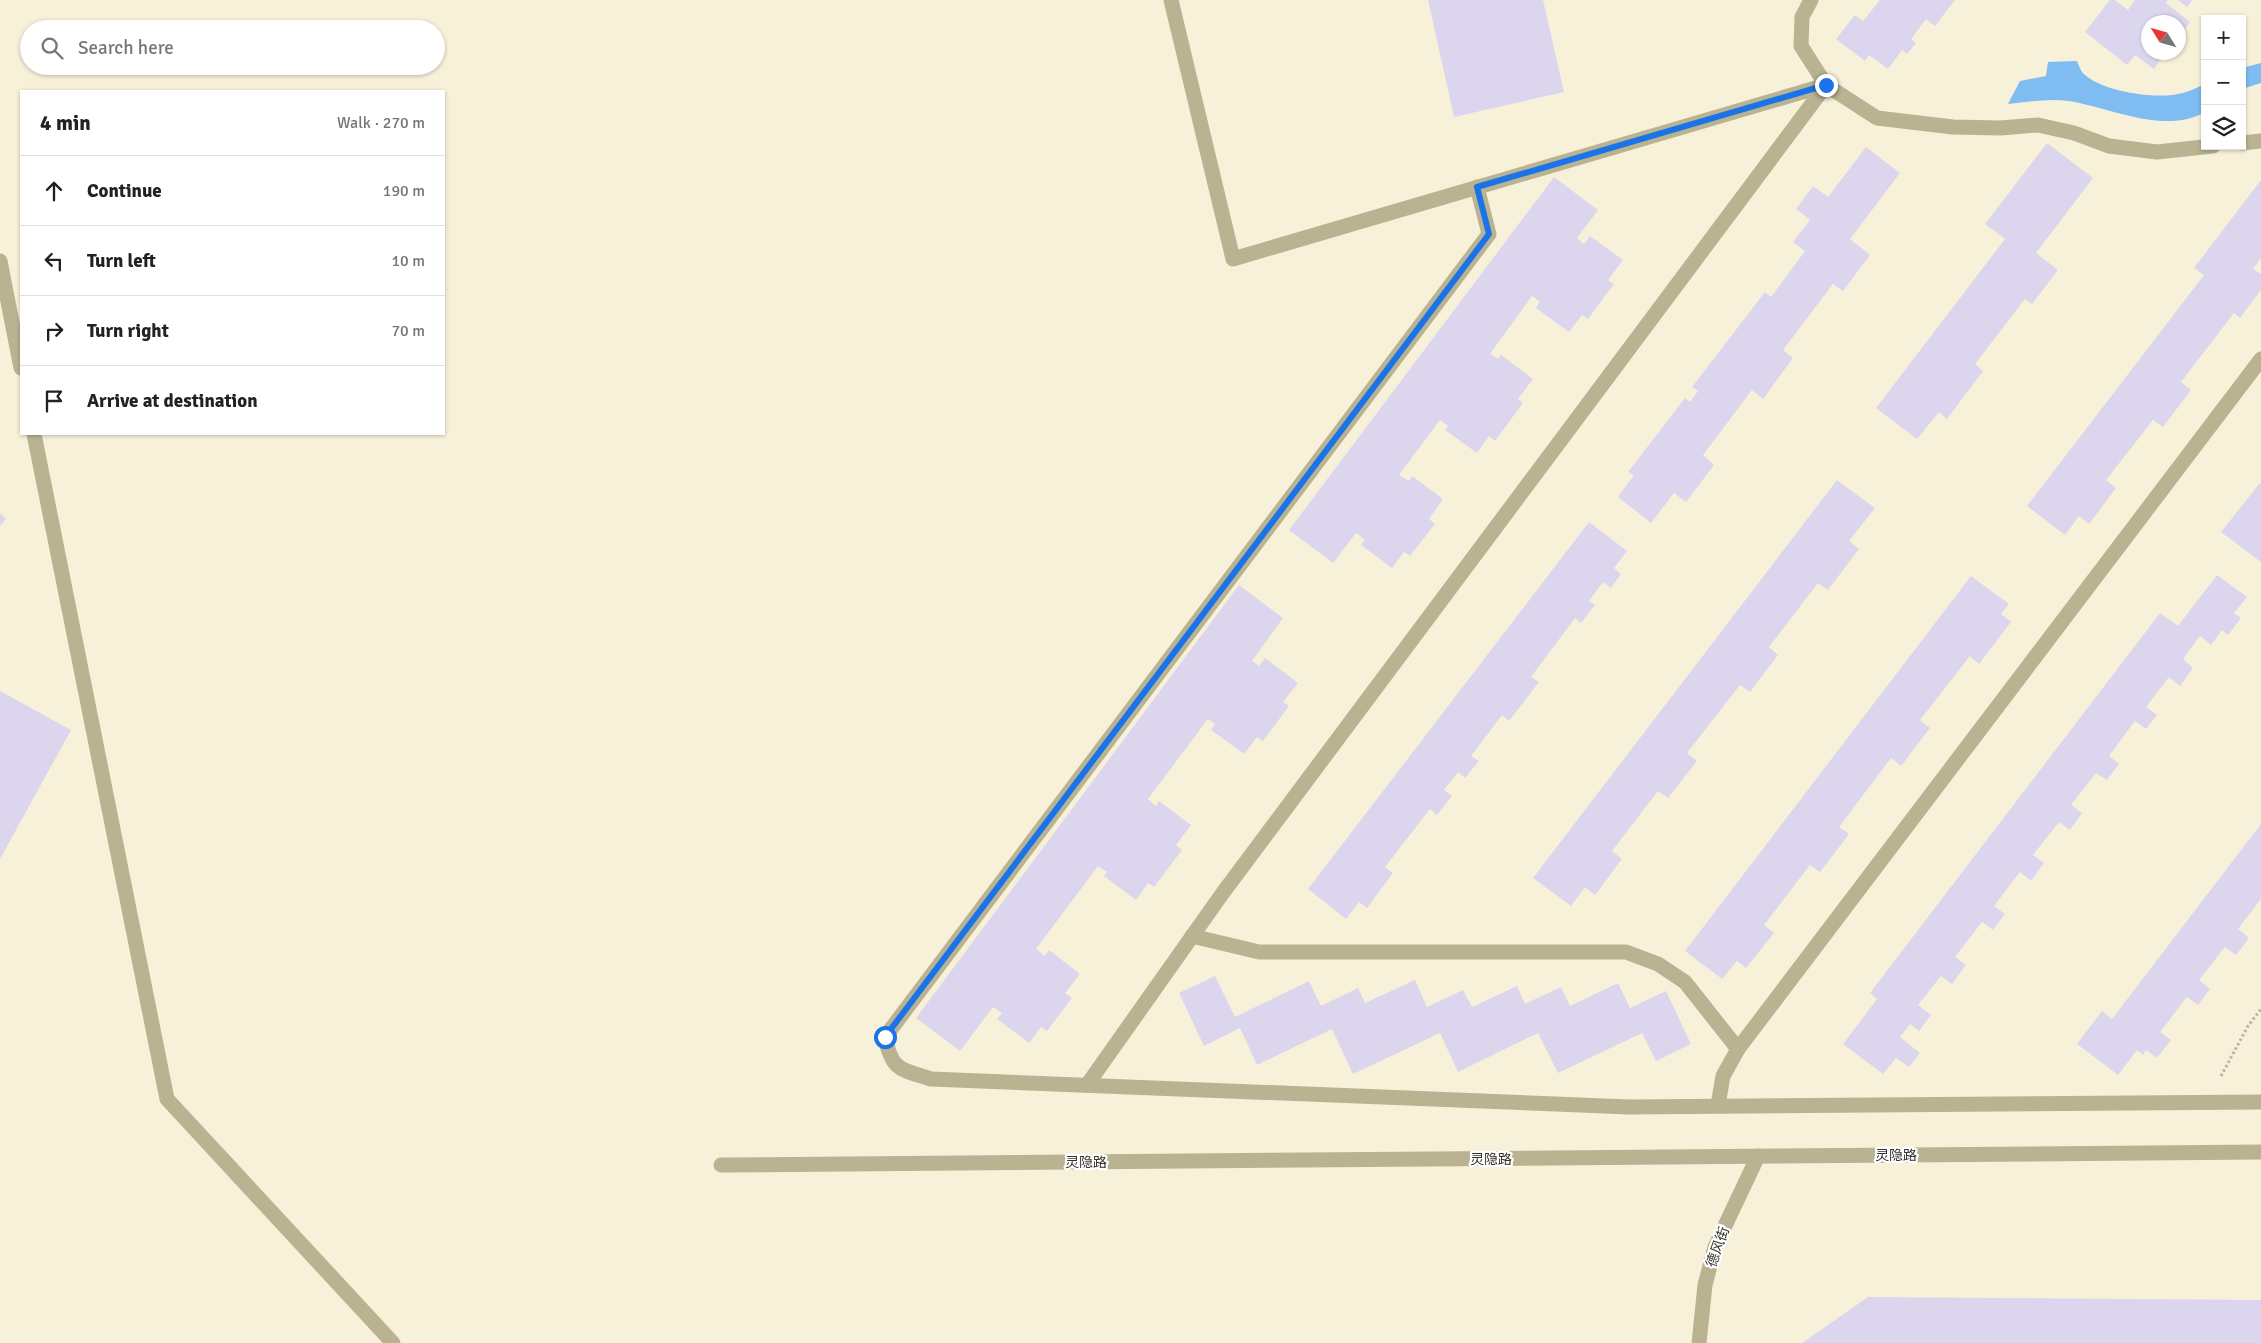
<!DOCTYPE html>
<html lang="en">
<head>
<meta charset="utf-8">
<style>
	:root { --surface:#fff; --page:#f2f2f2; --text:#222; --muted:#767676; --line:#e0e0e0 }
	body { margin:0; font-family:Signika,"Noto Sans SC",sans-serif; background:var(--page); color:var(--text) }
	.controls { position:absolute; right:15px; top:15px; display:grid; overflow:hidden; border-radius:0px; box-shadow:0 1px 4px #0004 }
	.controls button { width:45px; height:45px; display:grid; place-items:center; padding:0; border:0; border-bottom:1px solid var(--line); background:var(--surface); color:var(--text); font:25px sans-serif }
	.compass { position:absolute; left:2141px; top:15px; width:45px; height:45px; border-radius:50%; background:var(--surface); box-shadow:0 1px 4px #0004; rotate:307deg }
	.stop { position:absolute; width:15px; height:15px; margin:-11px; border:4px solid #1a73e8; border-radius:50%; background:#fff }
	.stop.end { background:#1a73e8; border-color:#fff; box-shadow:0 1px 5px #0008 }
	.list { margin:0; padding:0; list-style:none }
	h2 { display:flex; justify-content:space-between; align-items:center; height:65px; margin:0; padding:0 20px; font-size:21px }
	h2 small { font-size:16px; font-weight:400; color:var(--muted) }
	.list li { display:grid; grid-template-columns:32px 1fr auto; gap:15px; align-items:center; box-sizing:border-box; height:70px; padding:0 20px; border-top:1px solid var(--line) }
	.list b { display:block; font-size:19px; white-space:nowrap }
	.list em { font-size:16px; font-style:normal; color:var(--muted) }
	.icon { flex:none; width:28px; height:28px; fill:none; stroke:currentColor; stroke-width:2; stroke-linecap:round; stroke-linejoin:round }
	.map { position:relative; flex:none; width:2261px; height:1343px; overflow:hidden }
	.search { position:absolute; background:var(--surface); box-shadow:0 1px 4px #0004; left:20px; top:20px; width:425px; height:55px; display:flex; align-items:center; gap:12px; box-sizing:border-box; padding:0 18px; border-radius:28px; color:var(--muted); font-size:19px }
	.panel { position:absolute; background:var(--surface); box-shadow:0 1px 4px #0004; left:20px; top:90px; width:425px; height:345px; border-radius:0px }
	.map>svg:first-child { display:block }
	.water { fill:#7ebcf2 }
	.building { fill:#dbd6ed }
	.lines { fill:none; stroke-linecap:round; stroke-linejoin:round }
	.path { stroke:#bab4a1; stroke-width:3; stroke-dasharray:2.5 2.5; stroke-linecap:butt }
	.service { stroke:#b9b392; stroke-width:15 }
	.minor { stroke:#b9b392; stroke-width:15 }
	.route { stroke:#1a73e8; stroke-width:6 }
	.labels { text-anchor:middle; dominant-baseline:central; stroke-width:4.5; stroke-linejoin:round; paint-order:stroke }
	.street-label { font-size:14px; fill:#343128; stroke:#fff }
</style>
</head>
<body>
<div class="map">
<svg width="2261" height="1343" viewBox="0 0 2261 1343">
	<rect width="100%" height="100%" fill="#f8f1d9"/>
	<g class="water">
		<path d="M2077 61C2079 66 2081 72 2085 75 2104 92 2158 100 2183 93 2190 91 2198 87 2205 84V112C2166 135 2111 108 2069 101 2049 98 2028 102 2008 104L2020 81 2046 76 2048 62Z"/>
		<path d="M2261 63V83L2242 89V68Z"/>
	</g>
	<g class="building">
		<path d="M1428 0H1543L1564 92 1454 117Z"/>
		<path d="M1880 0H1955L1935 26 1926 19 1911 39 1916 43 1907 54 1902 50 1888 69 1869 55 1865 61 1836 39 1855 15 1863 21Z"/>
		<path d="M2110 0H2115L2128 10 2135 0H2168L2166 3 2190 22 2181 33 2184 40 2183 48 2178 52V22H2148V52H2166L2154 69 2135 55 2127 65 2085 32Z"/>
		<path d="M2178 0H2192L2187 7Z"/>
		<path d="M2047 143 2093 178 2036 253 2058 270 2032 304 2025 299 1975 364 1983 371 1947 419 1939 412 1917 439 1876 408 2005 239 1985 224Z"/>
		<path d="M1866 147 1900 173 1850 239 1870 255 1843 291 1833 284 1783 350 1793 358 1763 399 1752 390 1703 455 1714 465 1686 502 1674 493 1651 523 1618 497 1634 475 1628 472 1685 398 1690 402 1698 391 1692 387 1765 292 1771 297 1805 251 1793 242 1810 220 1796 209 1813 186 1828 197Z"/>
		<path d="M1554 177 1598 210 1577 238 1584 244 1590 236 1623 260 1608 280 1614 284 1588 319 1582 315 1569 332 1536 308 1540 302 1532 296 1490 354 1498 359 1501 355 1533 379 1518 399 1523 403 1495 441 1489 436 1477 453 1445 430 1448 426 1440 420 1399 475 1409 481 1412 476 1443 499 1429 519 1435 524 1410 556 1404 552 1392 568 1361 545 1365 540 1356 533 1333 563 1289 530Z"/>
		<path d="M2261 180V258L2253 269 2261 274V290L2240 318 2234 313 2181 382 2191 390 2163 427 2153 420 2106 480 2116 488 2089 524 2079 516 2065 535 2027 506 2204 275 2194 268Z"/>
		<path d="M1837 480 1875 508 1849 541 1859 549 1828 590 1818 583 1769 647 1778 655 1750 692 1740 685 1687 753 1697 761 1668 798 1658 791 1612 851 1622 859 1595 895 1585 887 1571 906 1533 878Z"/>
		<path d="M2260 483 2261 484V562L2221 532Z"/>
		<path d="M0 513 6 519 0 526Z"/>
		<path d="M1589 522 1627 551 1614 568 1621 574 1611 588 1603 582 1589 601 1595 605 1581 623 1575 618 1531 677 1539 682 1509 721 1502 715 1471 756 1479 761 1465 778 1458 772 1444 790 1452 796 1437 815 1430 809 1385 867 1393 873 1367 908 1359 902 1346 919 1308 889Z"/>
		<path d="M2217 575 2247 597 2234 613 2241 618 2228 635 2222 630 2211 645 2200 636 2183 659 2193 668 2180 686 2169 677 2146 707 2157 715 2146 729 2135 721 2109 756 2119 764 2107 780 2096 773 2071 805 2082 813 2070 830 2059 822 2033 855 2044 863 2031 881 2020 872 1994 906 2005 914 1993 930 1982 922 1955 957 1966 965 1952 984 1941 976 1918 1005 1931 1015 1919 1031 1910 1024 1900 1037 1920 1053 1909 1067 1896 1058 1883 1074 1843 1044 1877 999 1870 993 2160 613 2178 626Z"/>
		<path d="M1971 576 2009 604 2001 614 2011 622 1979 664 1970 656 1920 720 1930 728 1901 766 1891 758 1839 827 1849 834 1820 872 1810 865 1764 925 1774 933 1746 968 1737 961 1722 979 1685 951Z"/>
		<path d="M1239 585 1283 618 1252 661 1259 666 1265 658 1298 683 1283 702 1289 706 1263 741 1257 737 1244 754 1211 730 1215 724 1208 719 1148 799 1156 806 1159 801 1191 825 1176 845 1182 850 1154 887 1148 883 1136 900 1104 876 1107 872 1098 866 1036 949 1045 956 1049 950 1080 974 1065 993 1072 998 1047 1031 1041 1027 1029 1043 997 1019 1002 1013 993 1007 960 1051 916 1018Z"/>
		<path d="M0 691 71 730 0 859Z"/>
		<path d="M2261 824V899L2238 929 2249 938 2236 955 2225 947 2199 980 2210 989 2198 1005 2187 997 2160 1032 2171 1040 2157 1058 2146 1050 2143 1055 2137 1050 2118 1075 2077 1044 2102 1011 2112 1019Z"/>
		<path d="M1215 976 1235 1017 1309 981 1321 1006 1358 988 1365 1003 1415 980 1427 1007 1463 990 1472 1007 1517 986 1525 1004 1561 987 1570 1006 1618 983 1630 1008 1666 991 1691 1044 1656 1061 1642 1033 1558 1073 1538 1033 1458 1072 1440 1033 1353 1074 1332 1029 1257 1065 1240 1028 1204 1046 1179 993Z"/>
		<path d="M1868 1297 2261 1300V1343H1802Z"/>
	</g>
	<g class="lines">
		<path class="path" d="M2221 1076 2248 1026 2261 1009"/>
		<g class="service">
			<path d="M1171 0 1233 259 1826 85"/>
			<path d="M1811 0 1802 17 1801 46 1826 85 1877 118 1953 127 2000 128 2038 125 2074 133 2109 146 2157 152 2213 146"/>
			<path d="M2242 143 2261 141"/>
			<path d="M1477 187 1489 234 885 1037C892 1071 900 1069 931 1079L1629 1107 2261 1102"/>
			<path d="M1192 936 1259 952H1626L1658 964 1685 982 1738 1049"/>
			<path d="M1087 1085 1222 894 1826 85"/>
			<path d="M1718 1105 1723 1076 1738 1049 2261 359"/>
		</g>
		<g class="minor">
			<path d="M0 261 21 368"/>
			<path d="M34 434 167 1099 393 1343"/>
			<path d="M721 1165 2261 1152"/>
			<path d="M1699 1343 1705 1285 1715 1247 1758 1156"/>
		</g>
	</g>
	<g class="lines">
		<path class="route" d="M885 1037 1489 234 1477 187 1826 85"/>
	</g>
	<g class="labels">
		<g class="street-label">
			<text x="1896" y="1155">灵隐路</text>
			<text x="1491" y="1159">灵隐路</text>
			<text x="1086" y="1162">灵隐路</text>
			<text transform="translate(1718 1247) rotate(-70)">德风街</text>
		</g>
	</g>
</svg>
<div class="controls">
<button>+</button>
<button>−</button>
<button><svg class="icon" aria-label="layers" viewBox="0 0 24 24"><path d="M12 4l9 5-9 5-9-5zM3 14l9 5 9-5"/></svg></button>
</div>
<svg class="compass" viewBox="-18 -18 36 36"><path d="M0-13l5 13h-10z" fill="#e53935"/><path d="M0 13l5-13h-10z" fill="#767676"/></svg>
<div class="stop" style="left:885px;top:1037px"></div>
<div class="stop end" style="left:1826px;top:85px"></div>
<div class="search"><svg class="icon" aria-label="search" viewBox="0 0 24 24"><circle cx="10" cy="10" r="6"/><path d="M15 15l6 6"/></svg>Search here</div>
<section class="panel">
<h2>4 min<small>Walk · 270 m</small></h2>
<ul class="list">
<li><svg class="icon" aria-label="ahead" viewBox="0 0 24 24"><path d="M12 20V5M6 11l6-6 6 6"/></svg><div><b>Continue</b></div><em>190 m</em></li>
<li><svg class="icon" aria-label="left" viewBox="0 0 24 24"><path d="M17 20v-9H6M10 6l-5 5 5 5"/></svg><div><b>Turn left</b></div><em>10 m</em></li>
<li><svg class="icon" aria-label="right" viewBox="0 0 24 24"><path d="M7 20v-9h11M14 6l5 5-5 5"/></svg><div><b>Turn right</b></div><em>70 m</em></li>
<li><svg class="icon" aria-label="arrive" viewBox="0 0 24 24"><path d="M6 21V4h12l-3 4 3 4H6"/></svg><div><b>Arrive at destination</b></div></li>
</ul>
</section>
</div>
</body>
</html>
